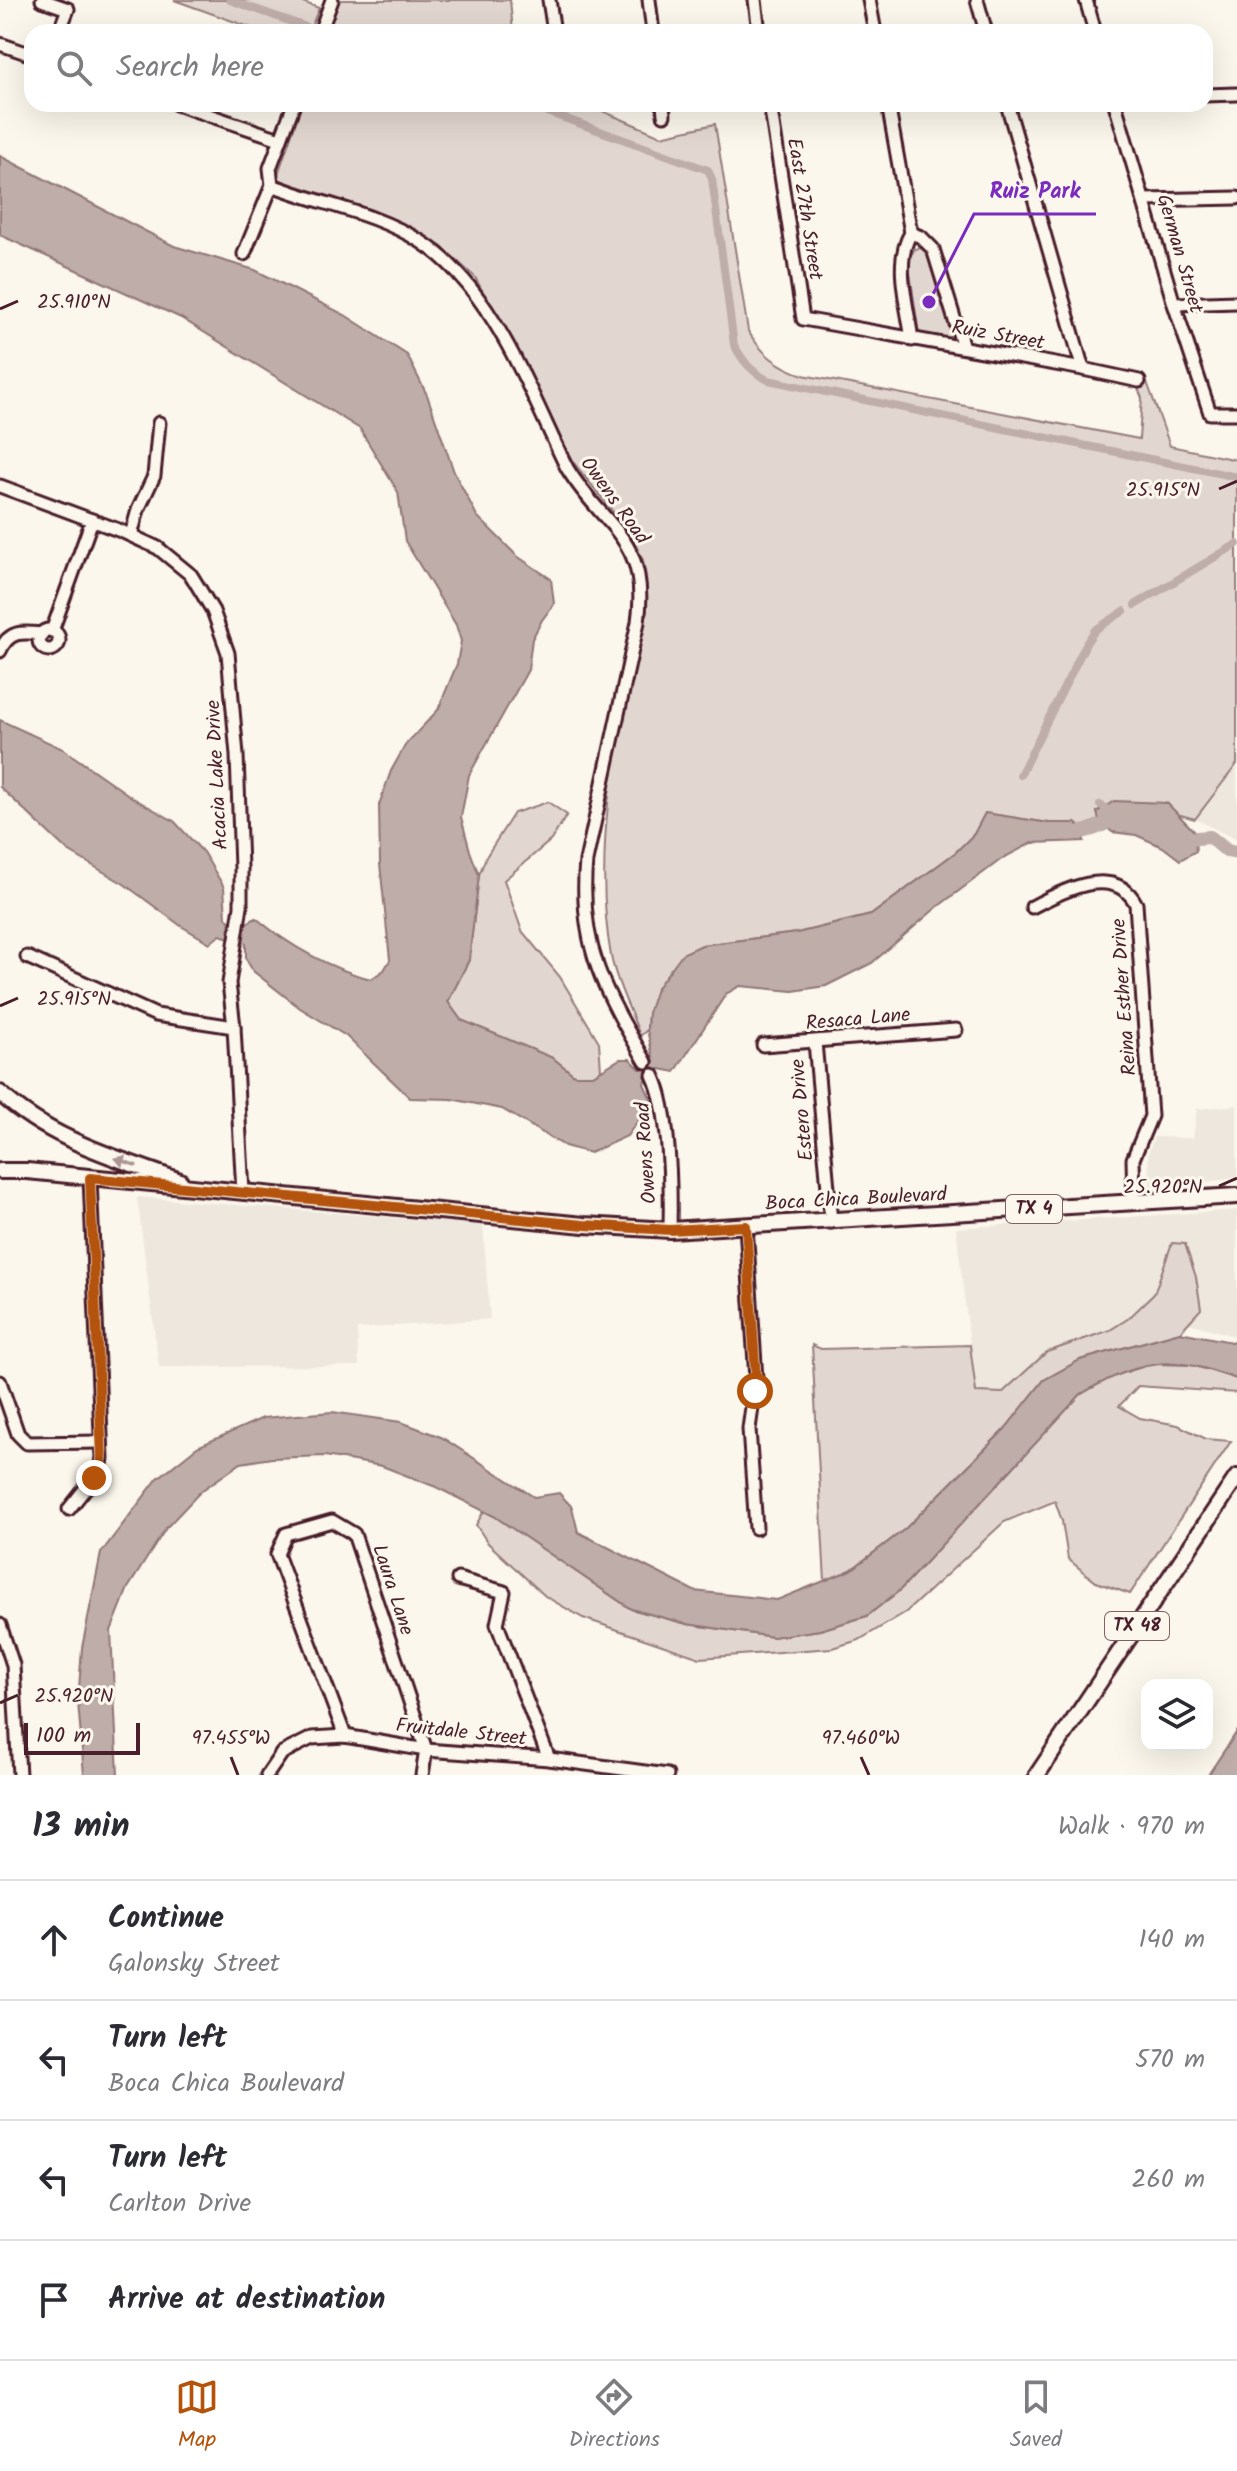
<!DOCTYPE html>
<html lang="en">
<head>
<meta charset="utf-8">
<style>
	:root { --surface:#fff; --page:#f7f7f7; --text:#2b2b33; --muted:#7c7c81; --line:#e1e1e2; --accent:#b45309 }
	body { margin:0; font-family:Kalam,sans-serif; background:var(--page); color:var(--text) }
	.controls { position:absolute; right:24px; bottom:24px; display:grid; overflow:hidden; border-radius:16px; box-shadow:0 8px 32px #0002 }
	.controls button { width:72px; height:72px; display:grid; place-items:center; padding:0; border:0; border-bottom:2px solid var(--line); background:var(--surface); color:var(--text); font:40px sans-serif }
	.scale { position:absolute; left:24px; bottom:20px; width:116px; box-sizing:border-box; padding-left:8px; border:4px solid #4a1f2b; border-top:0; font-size:22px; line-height:28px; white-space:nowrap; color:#4a1f2b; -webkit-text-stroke:6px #fbf7ec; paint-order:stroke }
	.stop { position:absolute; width:24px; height:24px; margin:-18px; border:6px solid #b45309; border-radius:50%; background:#fff }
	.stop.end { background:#b45309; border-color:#fff; box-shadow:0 2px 8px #0008 }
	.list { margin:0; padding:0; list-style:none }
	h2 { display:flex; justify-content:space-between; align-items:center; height:104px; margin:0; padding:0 32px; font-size:34px }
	h2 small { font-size:26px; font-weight:400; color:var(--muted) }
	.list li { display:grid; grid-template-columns:52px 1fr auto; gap:24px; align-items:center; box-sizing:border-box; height:120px; padding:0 32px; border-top:2px solid var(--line) }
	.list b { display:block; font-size:30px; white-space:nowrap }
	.list p { margin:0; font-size:26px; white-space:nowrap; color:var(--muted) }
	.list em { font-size:26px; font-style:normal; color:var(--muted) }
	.icon { flex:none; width:44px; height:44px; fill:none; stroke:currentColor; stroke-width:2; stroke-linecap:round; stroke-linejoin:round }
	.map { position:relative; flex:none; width:1237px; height:1775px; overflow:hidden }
	.search { position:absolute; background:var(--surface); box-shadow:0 8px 32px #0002; left:24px; right:24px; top:24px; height:88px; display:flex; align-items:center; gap:20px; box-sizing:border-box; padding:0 28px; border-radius:24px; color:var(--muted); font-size:30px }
	.sheet { height:584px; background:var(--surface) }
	nav { display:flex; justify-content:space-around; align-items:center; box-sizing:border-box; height:112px; border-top:2px solid var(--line); background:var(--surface); font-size:22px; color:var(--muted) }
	nav a { display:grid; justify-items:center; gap:4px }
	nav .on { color:var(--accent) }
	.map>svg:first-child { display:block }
	.built { fill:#eee7de }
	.green { fill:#e2d7d0; stroke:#967b7e; stroke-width:2 }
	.water { fill:#bfadaa; stroke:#907477; stroke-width:2 }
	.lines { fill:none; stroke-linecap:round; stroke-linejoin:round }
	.canal { stroke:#bfadaa; stroke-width:8 }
	.river { stroke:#bfadaa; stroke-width:14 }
	.minor-casing { stroke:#4a1f2b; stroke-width:17 }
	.major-casing { stroke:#4a1f2b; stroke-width:20 }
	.minor { stroke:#fbf7ec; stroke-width:11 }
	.major { stroke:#fbf7ec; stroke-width:14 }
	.oneway { fill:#ab9695 }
	.route { stroke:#b45309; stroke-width:10 }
	.ticks { fill:none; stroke:#4a1f2b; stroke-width:3 }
	.labels { text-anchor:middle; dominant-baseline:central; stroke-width:6; stroke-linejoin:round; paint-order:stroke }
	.shield { fill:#fbf7ec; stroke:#7f6065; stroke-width:2 }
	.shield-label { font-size:18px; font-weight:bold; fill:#4a1f2b }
	.street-label { font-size:20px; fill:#4a1f2b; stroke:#fbf7ec }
	.ticks-label { font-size:20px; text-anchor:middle; fill:#4a1f2b; stroke:#fbf7ec; stroke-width:6; stroke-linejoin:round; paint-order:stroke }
	.leader { fill:none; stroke:#7b2cbf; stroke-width:3 }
	.callout-dot { fill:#7b2cbf; stroke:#fbf7ec; stroke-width:3 }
	.callout-label { font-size:22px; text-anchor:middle; font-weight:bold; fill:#7b2cbf; stroke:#fbf7ec; stroke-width:6; stroke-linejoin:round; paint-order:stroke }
</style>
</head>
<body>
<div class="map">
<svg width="1237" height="1775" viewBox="0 0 1237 1775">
	<rect width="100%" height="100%" fill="#fbf7ec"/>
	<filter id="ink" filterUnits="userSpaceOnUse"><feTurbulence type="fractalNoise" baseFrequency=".0125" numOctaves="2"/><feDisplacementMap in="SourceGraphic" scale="16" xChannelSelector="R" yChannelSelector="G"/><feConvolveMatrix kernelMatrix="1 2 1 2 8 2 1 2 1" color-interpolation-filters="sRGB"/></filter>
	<g filter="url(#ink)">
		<g class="built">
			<path d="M1237 764V840L1195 819Z"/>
			<path d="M1237 1105V1178L1150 1189 1148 1154 1154 1137 1193 1138 1197 1109Z"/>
			<path d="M137 1197 483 1225 490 1319 357 1329 359 1366 159 1367Z"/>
			<path d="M1237 1210V1337L1182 1321 1040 1364 1013 1399 977 1403 956 1228Z"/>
		</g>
		<g class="green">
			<path d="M174 0H297L319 8 309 32H263Z"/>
			<path d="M339 0H510L513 32H328Z"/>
			<path d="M302 104H586L661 136 715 124 748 331C762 354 777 366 803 375L1139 439 1142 398 1137 386 1147 382 1170 446 1237 460V764L1195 819 1170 812H1097L1099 820 1082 827 1075 823H1049L985 813 974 834 956 852 871 915 797 933 702 945 648 1013 647 1030 640 1036C631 1010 616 983 611 956 589 834 625 702 646 582L643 560 626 528 573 462 475 277 441 246 394 223 284 182 277 177Z"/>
			<path d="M920 248 929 254 955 339 919 335 908 259 915 249Z"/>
			<path d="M548 802 567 815 551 840 504 880 522 931 560 977 599 1042 601 1070 593 1075H574L553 1058 461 1020 448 1002 469 960 479 875 486 857 514 813Z"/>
			<path d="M1172 1243 1185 1244 1196 1277 1201 1309 1180 1332 1080 1360 1044 1380 1005 1429 905 1529 851 1570 825 1582 812 1345 821 1349 970 1345 976 1392 1002 1393 1047 1352 1110 1330 1129 1318 1154 1294Z"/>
			<path d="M1151 1364 1192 1365 1237 1379V1393L1138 1386 1119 1406 1140 1418 1178 1425 1206 1439 1231 1441 1130 1594 1096 1582 1068 1559 1062 1521 1055 1501 1004 1522 906 1612 859 1640 832 1648 700 1658 583 1618 545 1596 488 1543 476 1525 484 1511 494 1516 631 1609 687 1624 773 1637 820 1630 867 1616 900 1590 1080 1395 1111 1377Z"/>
		</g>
		<g class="water">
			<path d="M0 156 174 246 255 270 345 315 407 355 427 395 454 472 477 516 517 556 551 579 554 604 542 620 532 639 528 670 469 775 461 817 470 851 479 875 469 960 448 1002 461 1020 553 1058 574 1075H593L620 1059H630L640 1069 654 1061 647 1030 648 1013 656 989 682 954 702 945 797 933 871 915 956 852 974 834 985 813 1049 823H1075L1082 827 1084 841 1032 843 1003 858 936 908 872 963 826 986 793 991 740 986 726 994 675 1072 660 1069 645 1079 644 1084 652 1101 627 1136 590 1153 565 1146 502 1109 451 1099 410 1098 346 1036 300 1008 253 971 246 959V943L220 935 210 943 181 926 124 884 68 851 0 787V720L63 749 133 798 174 821 203 852 224 887 226 917 230 922 245 924 256 918C288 945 330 969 371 979L384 970 390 960 380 864 379 805 391 771 406 744 438 710 457 664 461 641 456 625 405 541 398 492 360 429 181 318 0 235Z"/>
			<path d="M1114 801 1167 803 1194 831 1196 851 1180 860 1163 847 1136 835 1112 832 1099 820 1097 812Z"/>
			<path d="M1180 1332 1237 1343V1379C1223 1375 1209 1369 1195 1366 1154 1356 1115 1374 1081 1394L900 1590 867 1616 820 1630 773 1637 687 1624 631 1609 494 1516 436 1487 382 1466 325 1456 272 1458 241 1463 201 1491 166 1528 128 1588 111 1631 118 1775H84L78 1702 82 1648 101 1553 158 1478 197 1447 263 1418 332 1412 401 1422 441 1437 534 1497 559 1493 572 1507 578 1532 694 1591 777 1600 851 1570 905 1529 1005 1429 1044 1380 1080 1360Z"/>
			<path d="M1237 1731V1775H1208L1236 1733Z"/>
		</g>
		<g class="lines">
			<g class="canal">
				<path d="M230 0 320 32"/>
				<path d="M525 104 708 170 712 179 734 345C743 361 750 371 768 380L1237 477"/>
				<path d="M1135 605 1237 544"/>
				<path d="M1020 775 1087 642 1095 630 1124 611"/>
				<path d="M1100 805 1104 807"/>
			</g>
			<g class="river">
				<path d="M1067 834C1087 833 1101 827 1118 816"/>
				<path d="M1179 837 1183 839 1210 837 1227 851 1237 853"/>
			</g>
			<g class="minor-casing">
				<g id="minor">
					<path d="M42 0 68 9 59 32"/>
					<path d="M549 0 554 32"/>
					<path d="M649 0 653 32"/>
					<path d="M755 0 759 32"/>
					<path d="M869 0 875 32"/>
					<path d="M977 0 986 32"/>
					<path d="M1086 0 1095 32"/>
					<path d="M320 32 332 0"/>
					<path d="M0 44 32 55"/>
					<path d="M1205 95 1237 94"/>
					<path d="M176 104 280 139"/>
					<path d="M663 104 664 115"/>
					<path d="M770 104 803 319 1083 369 1139 381"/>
					<path d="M888 104 911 233C893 262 908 307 912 340"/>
					<path d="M1007 104 1083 369"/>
					<path d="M1115 104 1174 304 1210 413H1237"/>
					<path d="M272 185C320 204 376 213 420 241 492 286 530 393 567 468 604 529 650 538 638 622L586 861C578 946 605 992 646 1062"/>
					<path d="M1144 200 1237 198"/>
					<path d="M911 233 921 237 933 249 963 347"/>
					<path d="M244 254 272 185 270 168 294 104"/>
					<path d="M1174 304 1237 302"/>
					<path d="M0 486 121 531 158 548 191 575 213 611 228 653 237 755 241 868V906L229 983 234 1027 243 1193"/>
					<path d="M131 535 138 510 154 476 159 423"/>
					<circle cx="49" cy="640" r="10"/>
					<path d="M52 631 92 520"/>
					<path d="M0 651C9 630 22 632 42 634"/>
					<path d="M1032 907C1062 891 1115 863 1136 904L1151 1116 1133 1159 1134 1202"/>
					<path d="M27 957 156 1015 234 1027"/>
					<path d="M815 1042 831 1222"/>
					<path d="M763 1045 956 1030"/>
					<path d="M653 1075C670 1109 671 1191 670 1230"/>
					<path d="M746 1226 756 1379 749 1429 756 1528"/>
					<path d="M0 1382 18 1434 27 1443 101 1442"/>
					<path d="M69 1509 100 1470 102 1458 90 1178"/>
					<path d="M458 1579 504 1592 497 1624 549 1759"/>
					<path d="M0 1625 13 1665 19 1775"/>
					<path d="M345 1736 277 1554 286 1534 332 1521 354 1534 426 1750 422 1775"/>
					<path d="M267 1775 282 1753 312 1738 345 1736 426 1750 549 1759 667 1775"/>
				</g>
			</g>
			<g class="major-casing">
				<g id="major">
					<path d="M0 1093C50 1140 117 1158 180 1181"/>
					<path d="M0 1171H27L584 1225 670 1230 1237 1196"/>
					<path d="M1037 1775 1237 1477"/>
				</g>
			</g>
			<use href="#minor" class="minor"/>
			<use href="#major" class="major"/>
		</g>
		<defs><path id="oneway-solid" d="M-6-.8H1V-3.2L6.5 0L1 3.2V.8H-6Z" transform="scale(2)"/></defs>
		<use class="oneway" href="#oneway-solid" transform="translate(126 1162) rotate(-161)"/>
	</g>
	<g class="lines" filter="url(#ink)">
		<path class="route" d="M94 1478 100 1470 102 1458 90 1178 584 1225 670 1230 746 1226 756 1379 755 1391"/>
	</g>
	<path class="ticks" d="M0 309 18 301M1219 489 1237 481M0 1006 18 998M1219 1186 1237 1178M0 1703 18 1695M231 1757 238 1775M861 1757 869 1775"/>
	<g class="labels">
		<g class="shield">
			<rect x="1006" y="1195" width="56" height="28" rx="6"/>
			<rect x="1105" y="1612" width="64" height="28" rx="6"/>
		</g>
		<g class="shield-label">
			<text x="1034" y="1209">TX 4</text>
			<text x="1137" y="1626">TX 48</text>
		</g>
		<g class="street-label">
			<text transform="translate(804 209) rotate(81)">East 27th Street</text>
			<text transform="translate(1179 254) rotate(74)">German Street</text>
			<text transform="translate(998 336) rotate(10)">Ruiz Street</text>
			<text transform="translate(614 501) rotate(54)">Owens Road</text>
			<text transform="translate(218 775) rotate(-93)">Acacia Lake Drive</text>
			<text transform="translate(1125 997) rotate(-94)">Reina Esther Drive</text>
			<text transform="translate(858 1020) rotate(-5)">Resaca Lane</text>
			<text transform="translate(803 1110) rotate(-95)">Estero Drive</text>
			<text transform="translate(647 1153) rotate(-94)">Owens Road</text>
			<text transform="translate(856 1200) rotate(-3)">Boca Chica Boulevard</text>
			<text transform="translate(392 1590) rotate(72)">Laura Lane</text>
			<text transform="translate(461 1733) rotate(6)">Fruitdale Street</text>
		</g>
	</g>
	<g class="ticks-label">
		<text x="74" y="308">25.910°N</text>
		<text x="1163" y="496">25.915°N</text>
		<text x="74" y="1005">25.915°N</text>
		<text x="1163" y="1193">25.920°N</text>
		<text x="74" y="1702">25.920°N</text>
		<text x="231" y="1744">97.455°W</text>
		<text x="861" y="1744">97.460°W</text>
	</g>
	<path class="leader" d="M929 302L974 214H1096"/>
	<circle class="callout-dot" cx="929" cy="302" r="8"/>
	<g class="callout-label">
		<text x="1035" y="198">Ruiz Park</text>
	</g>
</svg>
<div class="controls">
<button><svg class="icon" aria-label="layers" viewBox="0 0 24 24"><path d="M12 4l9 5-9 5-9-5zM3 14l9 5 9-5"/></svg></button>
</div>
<div class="scale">100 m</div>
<div class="stop" style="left:755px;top:1391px"></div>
<div class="stop end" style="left:94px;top:1478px"></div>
<div class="search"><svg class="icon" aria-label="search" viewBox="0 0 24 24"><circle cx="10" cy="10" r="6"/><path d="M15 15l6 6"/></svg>Search here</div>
</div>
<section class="sheet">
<h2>13 min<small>Walk · 970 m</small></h2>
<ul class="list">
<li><svg class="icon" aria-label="ahead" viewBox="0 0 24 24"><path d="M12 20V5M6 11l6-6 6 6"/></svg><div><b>Continue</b><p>Galonsky Street</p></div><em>140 m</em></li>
<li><svg class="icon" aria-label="left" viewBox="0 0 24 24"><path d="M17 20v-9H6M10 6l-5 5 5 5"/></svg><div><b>Turn left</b><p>Boca Chica Boulevard</p></div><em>570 m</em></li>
<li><svg class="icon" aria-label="left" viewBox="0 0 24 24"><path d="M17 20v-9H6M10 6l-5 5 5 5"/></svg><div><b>Turn left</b><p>Carlton Drive</p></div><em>260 m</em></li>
<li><svg class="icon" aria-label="arrive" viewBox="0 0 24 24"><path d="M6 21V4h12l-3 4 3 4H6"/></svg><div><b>Arrive at destination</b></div></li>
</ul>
</section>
<nav>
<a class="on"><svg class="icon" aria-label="map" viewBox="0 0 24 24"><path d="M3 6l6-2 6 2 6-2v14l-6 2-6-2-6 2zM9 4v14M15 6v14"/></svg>Map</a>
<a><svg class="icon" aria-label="directions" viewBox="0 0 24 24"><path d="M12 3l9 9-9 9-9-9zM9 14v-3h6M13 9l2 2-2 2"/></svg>Directions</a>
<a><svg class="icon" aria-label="saved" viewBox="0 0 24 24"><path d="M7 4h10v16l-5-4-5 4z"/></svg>Saved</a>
</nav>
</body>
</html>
